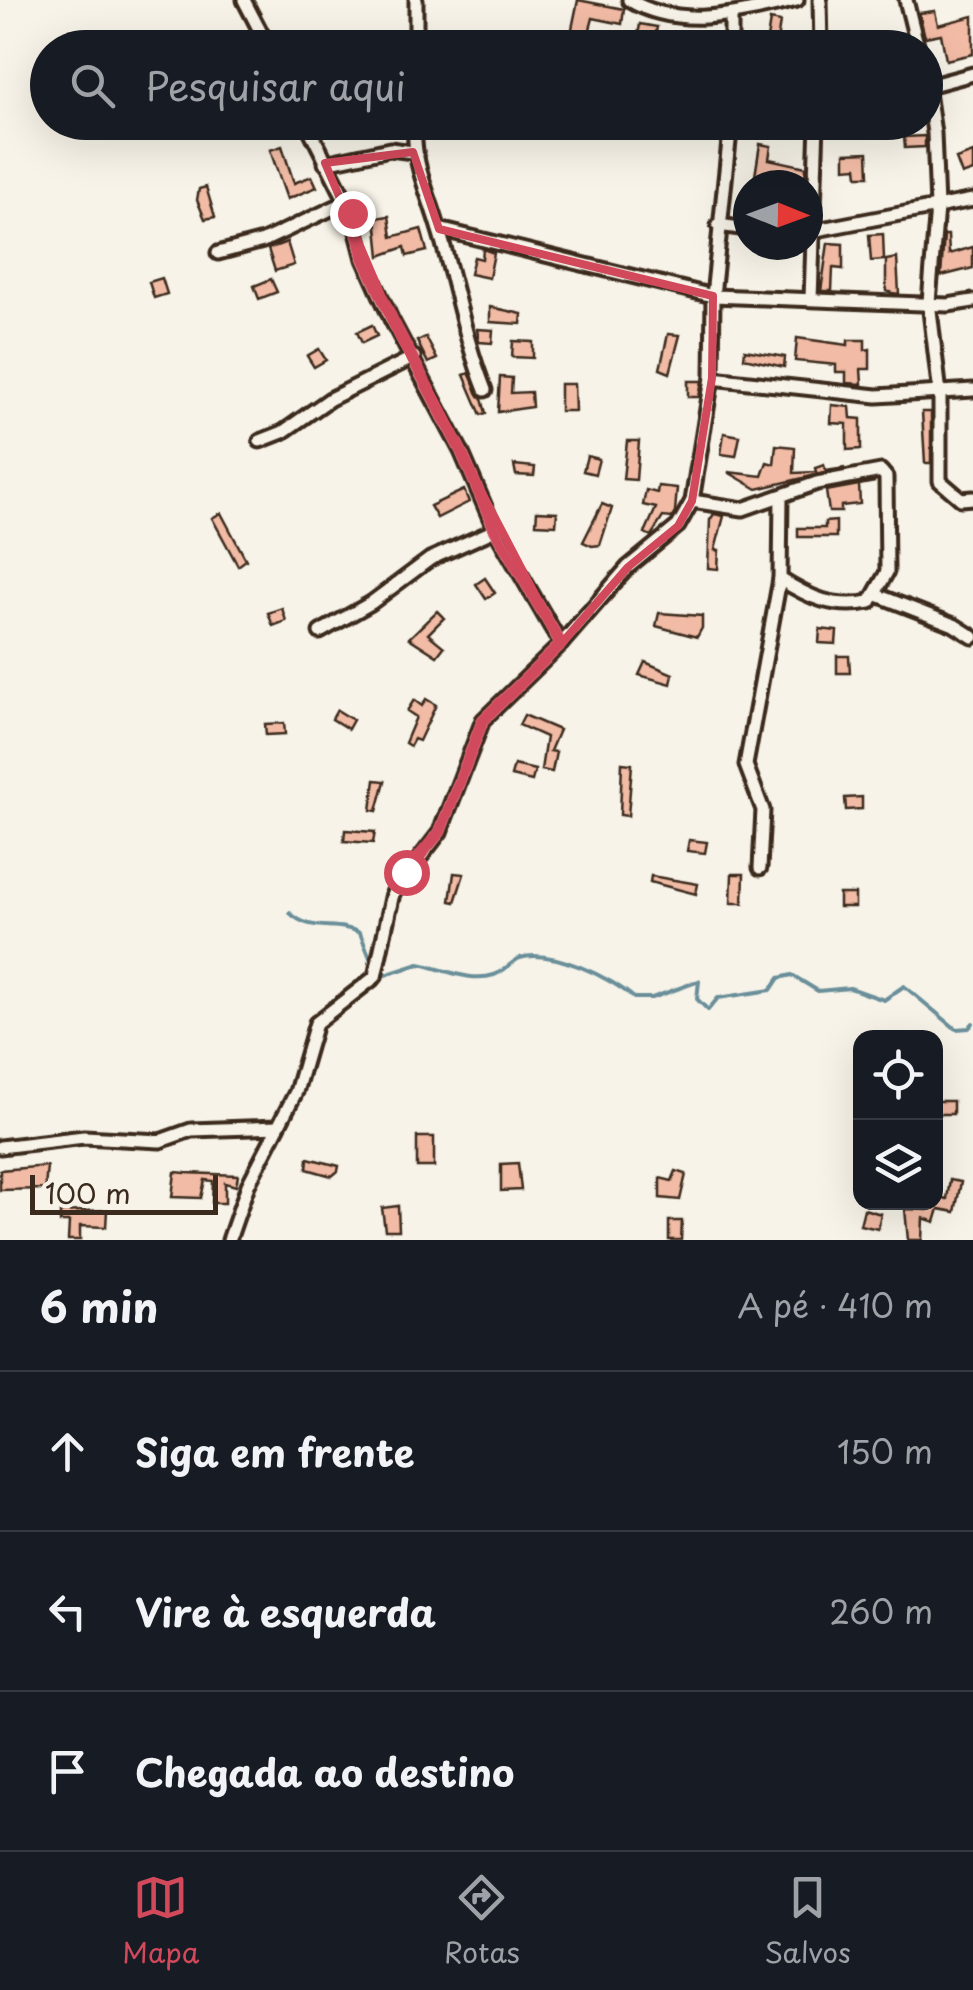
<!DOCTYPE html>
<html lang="pt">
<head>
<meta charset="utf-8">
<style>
	:root { --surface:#171b24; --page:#20242c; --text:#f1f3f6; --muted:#9ea1a6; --line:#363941; --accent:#d1495b }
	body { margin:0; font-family:"Playpen Sans",sans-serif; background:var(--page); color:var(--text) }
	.controls { position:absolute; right:30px; bottom:30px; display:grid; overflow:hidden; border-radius:20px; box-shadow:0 10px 40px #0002 }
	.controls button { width:90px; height:90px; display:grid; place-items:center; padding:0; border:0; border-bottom:2px solid var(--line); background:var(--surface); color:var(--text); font:50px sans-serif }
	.compass { position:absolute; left:733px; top:170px; width:90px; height:90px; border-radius:50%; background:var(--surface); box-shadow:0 10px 40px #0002; rotate:91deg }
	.scale { position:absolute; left:30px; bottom:25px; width:188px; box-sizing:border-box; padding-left:10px; border:5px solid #3b2a1e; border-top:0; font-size:28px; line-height:35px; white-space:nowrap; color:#3b2a1e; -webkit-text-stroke:8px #f7f3e8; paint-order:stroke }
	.stop { position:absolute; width:30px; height:30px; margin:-22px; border:8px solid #d1495b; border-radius:50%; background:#fff }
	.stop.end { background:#d1495b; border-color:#fff; box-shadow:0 2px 10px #0008 }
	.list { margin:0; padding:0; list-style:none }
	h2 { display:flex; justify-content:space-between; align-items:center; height:130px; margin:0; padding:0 40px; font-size:42px }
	h2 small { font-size:32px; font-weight:400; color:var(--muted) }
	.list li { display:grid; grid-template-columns:65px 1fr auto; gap:30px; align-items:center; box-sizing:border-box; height:160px; padding:0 40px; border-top:2px solid var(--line) }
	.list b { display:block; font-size:38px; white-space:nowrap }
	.list em { font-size:32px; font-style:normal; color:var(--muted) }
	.icon { flex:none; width:55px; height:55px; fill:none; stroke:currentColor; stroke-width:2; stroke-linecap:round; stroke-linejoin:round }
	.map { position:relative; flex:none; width:973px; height:1240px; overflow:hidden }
	.search { position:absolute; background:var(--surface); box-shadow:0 10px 40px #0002; left:30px; right:30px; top:30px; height:110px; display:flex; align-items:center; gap:25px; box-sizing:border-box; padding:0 35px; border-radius:55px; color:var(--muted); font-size:38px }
	.sheet { height:610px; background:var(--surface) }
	nav { display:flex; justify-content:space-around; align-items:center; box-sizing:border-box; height:140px; border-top:2px solid var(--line); background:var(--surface); font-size:28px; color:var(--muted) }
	nav a { display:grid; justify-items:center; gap:5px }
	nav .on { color:var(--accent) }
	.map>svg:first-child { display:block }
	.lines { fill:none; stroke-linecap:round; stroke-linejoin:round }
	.stream { stroke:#6b8f9a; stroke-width:4 }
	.building { fill:#f1bba5; stroke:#3b2a1e; stroke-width:2.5 }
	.street-casing { stroke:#3b2a1e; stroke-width:19 }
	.street { stroke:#f7f3e8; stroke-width:11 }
	.route { stroke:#d1495b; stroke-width:12 }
	.marked { fill:none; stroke:#d1495b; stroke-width:8; stroke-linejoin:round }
</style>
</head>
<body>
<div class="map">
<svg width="973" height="1240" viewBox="0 0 973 1240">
	<rect width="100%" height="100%" fill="#f7f3e8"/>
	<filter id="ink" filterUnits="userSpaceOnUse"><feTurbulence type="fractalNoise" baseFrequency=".01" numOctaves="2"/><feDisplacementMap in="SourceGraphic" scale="20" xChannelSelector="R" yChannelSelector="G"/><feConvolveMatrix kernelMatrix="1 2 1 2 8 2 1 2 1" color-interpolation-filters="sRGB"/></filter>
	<g filter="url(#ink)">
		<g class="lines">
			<g class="stream">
				<path d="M290 913C312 934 335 920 360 933L373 965"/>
				<path d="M380 971 385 975 419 964C442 968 470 983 494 975 504 972 511 962 520 958 550 948 612 978 634 998H652L699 981 697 999 708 1010 718 998 771 990 779 978 792 975 818 991 850 988 884 1000 904 986 956 1029 969 1028 973 1023"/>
			</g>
		</g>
		<g class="building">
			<path d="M578 0 624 9 622 24 593 18 585 48H568Z"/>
			<path d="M935 11 938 25 973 16V54L946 60 941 34 925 37 919 13Z"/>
			<path d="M770 20 780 22 777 41 767 39Z"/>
			<path d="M640 24 657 27 653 48H636Z"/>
			<path d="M699 35 717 38 716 48H697Z"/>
			<path d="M925 136V147L905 148 904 137Z"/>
			<path d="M760 144 771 146 769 159 806 167 805 177 755 176Z"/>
			<path d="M282 146 294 183 312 176 317 187 287 199 270 150Z"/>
			<path d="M868 152 869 176H858L857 167 845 168V153Z"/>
			<path d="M973 153V171L962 175 956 159Z"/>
			<path d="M206 187 215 217 205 219 197 200 199 189Z"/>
			<path d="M389 216 392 237 421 229 427 251 407 256 405 247 380 256 376 218Z"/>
			<path d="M883 234 884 260 871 261 869 235Z"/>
			<path d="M944 235H948L949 254 973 247V268L941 276Z"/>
			<path d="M287 242 294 265 275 271 268 249Z"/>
			<path d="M828 243 843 244V269L833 268 832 291H821Z"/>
			<path d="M483 249 494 253 489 278 470 274 474 257 482 259Z"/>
			<path d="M897 258 899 294 892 293 886 291V260Z"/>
			<path d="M162 278 167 294 154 298 149 282Z"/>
			<path d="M271 279 277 292 259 299 254 286Z"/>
			<path d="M490 307 522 314 521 324 490 322Z"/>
			<path d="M372 325 377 336 362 343 357 332Z"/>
			<path d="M477 329 493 330 492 343 479 342Z"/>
			<path d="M668 334 680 335 670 373 660 369Z"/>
			<path d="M426 337 437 359 428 363 417 341Z"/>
			<path d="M797 338 848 345V340H865V350L870 349V369H861L862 384 846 383V372H836V365L795 361Z"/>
			<path d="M513 341 533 342V358L512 357Z"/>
			<path d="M319 349 326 360 314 367 307 356Z"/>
			<path d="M745 350 785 357 784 367 744 358Z"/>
			<path d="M469 373 482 399 486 413 481 415 464 375Z"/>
			<path d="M500 377 512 378 511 393 531 392 532 407 498 412Z"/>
			<path d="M688 381H702L699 397H688Z"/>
			<path d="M560 384H574L575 411H560Z"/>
			<path d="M832 405 850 407 851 418 861 419V449L847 450V424L831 423Z"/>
			<path d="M922 412H931V463H925Z"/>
			<path d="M724 433 740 436 736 456 721 454Z"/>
			<path d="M627 441H639L636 480 623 479Z"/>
			<path d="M776 445 795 447 794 473 816 472 815 468 824 465 826 471 845 468 757 489 728 472 762 476 767 462 774 464Z"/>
			<path d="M587 456 599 459 595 474 583 471Z"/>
			<path d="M514 465 535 467 534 476 516 475Z"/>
			<path d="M875 482 859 485 860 504 841 506V512H829L826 491Z"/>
			<path d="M658 486 677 488 675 512 672 518 663 517 651 536 645 533 656 508 643 505 646 490 657 493Z"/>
			<path d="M464 490 469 502 437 518 430 506Z"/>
			<path d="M602 504 612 508 600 545 592 546 583 542Z"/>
			<path d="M537 511 557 512 556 525 536 524Z"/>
			<path d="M221 513 246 560 238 566 212 518Z"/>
			<path d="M714 514 724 516 715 550H719L718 569 708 568 710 520Z"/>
			<path d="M836 521V537H798V528H825V522Z"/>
			<path d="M485 578 495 593 486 599 476 584Z"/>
			<path d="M282 608 286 621 273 626 268 613Z"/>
			<path d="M437 611 444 618 428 634 444 647 437 656 409 638Z"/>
			<path d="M659 613 702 616V628L697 637 656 626Z"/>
			<path d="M820 629 837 631 836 644 819 643Z"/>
			<path d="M837 656H849L850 673H837Z"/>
			<path d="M645 662 673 674 671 684 639 675Z"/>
			<path d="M426 699 436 705 419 741 414 739 410 746 405 743 416 717 407 711 414 700 422 706Z"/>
			<path d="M337 710 353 720 348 729 332 719Z"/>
			<path d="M524 715 559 730 550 751 556 752 552 772 541 770 546 737 519 725Z"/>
			<path d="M284 723 285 734 266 735 265 724Z"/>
			<path d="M622 763 632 764 628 816 620 815Z"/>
			<path d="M514 765 535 770 532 781 511 776Z"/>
			<path d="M375 780 385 781 377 811 371 810Z"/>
			<path d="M862 797V809L846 810 845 798Z"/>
			<path d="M345 830 375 832 373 843 344 841Z"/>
			<path d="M689 840 707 842 705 853 687 851Z"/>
			<path d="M454 873 464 874 455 902 450 901Z"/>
			<path d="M732 874H744L743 903H731Z"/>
			<path d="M651 876 698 884 696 894 650 882Z"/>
			<rect x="839" y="894" width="16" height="13"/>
			<rect x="936" y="1101" width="17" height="13"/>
			<rect x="417" y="1137" width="17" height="30"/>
			<path d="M308 1158 339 1166 338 1171 332 1176 307 1169Z"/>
			<path d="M518 1163 521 1190 501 1191V1164Z"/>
			<path d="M47 1166 45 1189 0 1190V1170Z"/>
			<path d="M676 1171 686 1174 680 1200 660 1198V1178L672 1181Z"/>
			<path d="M175 1172 186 1173 238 1175 236 1186 225 1183V1203H212L213 1181 205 1180 201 1198 172 1197Z"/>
			<path d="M950 1180 961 1182 955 1212 939 1209 935 1222 923 1218 922 1240H908L905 1209 928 1210 936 1196 947 1199Z"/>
			<path d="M398 1206 399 1230H385L382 1208Z"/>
			<path d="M864 1209 881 1214 878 1229 860 1225Z"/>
			<path d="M107 1210 106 1227 80 1226V1240H68L69 1222H60V1212Z"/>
			<path d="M669 1221H682L681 1240H669Z"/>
		</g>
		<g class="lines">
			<g class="street-casing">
				<g id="street">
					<path d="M244 0 269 48"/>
					<path d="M629 0C681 31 742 13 797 0"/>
					<path d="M820 0 821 48"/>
					<path d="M906 0 918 48"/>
					<path d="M731 15V48"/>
					<path d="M416 48V0"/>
					<path d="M926 78 934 133 937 207 929 302 940 394V481L961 499 973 498"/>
					<path d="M928 86 973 74"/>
					<path d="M306 122 352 213 364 259 391 319 461 451 495 530 561 644"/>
					<path d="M415 122C412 161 427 190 438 227 455 281 464 337 485 390"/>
					<path d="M325 163 390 149 413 152"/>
					<path d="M718 225 748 229"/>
					<path d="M439 229 713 296 948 305 973 301"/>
					<path d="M811 231 973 200"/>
					<path d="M218 253 263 241 346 202"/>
					<path d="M811 299 817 122"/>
					<path d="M712 378 877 396 973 390"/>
					<path d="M260 441 283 432 330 399 414 357"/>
					<path d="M692 501 743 509 817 483 881 471 886 477 887 572 870 602C834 609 810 598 780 579"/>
					<path d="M877 595 954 625 973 637"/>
					<path d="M320 632 371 603 430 559 495 530"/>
					<path d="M760 868 763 810 746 765 780 579 781 496"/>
					<path d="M0 1147 84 1137 160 1141 191 1130 278 1127"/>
					<path d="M229 1240 248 1185 296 1092 316 1023 375 977 393 893 440 832 483 720 561 644 628 567 678 526 692 501 712 378 713 296 731 122"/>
				</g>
			</g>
			<use href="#street" class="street"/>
		</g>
	</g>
	<g class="lines" filter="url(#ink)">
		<path class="route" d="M352 213 364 258 392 319 461 451 495 530 561 644 483 720 440 832 406 872"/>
	</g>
	<path class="marked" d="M413 152 439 229 713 296 712 378 692 501 678 526 628 567 561 644 391 319 325 163Z"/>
</svg>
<div class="controls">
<button><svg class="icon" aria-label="locate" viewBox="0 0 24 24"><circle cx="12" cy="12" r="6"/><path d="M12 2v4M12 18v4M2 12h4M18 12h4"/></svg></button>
<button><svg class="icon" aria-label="layers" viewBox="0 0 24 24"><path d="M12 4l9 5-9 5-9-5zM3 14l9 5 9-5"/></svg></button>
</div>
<svg class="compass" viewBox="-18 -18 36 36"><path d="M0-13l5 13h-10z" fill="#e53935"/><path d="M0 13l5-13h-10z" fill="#9ea1a6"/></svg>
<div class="scale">100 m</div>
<div class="stop" style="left:406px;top:872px"></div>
<div class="stop end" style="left:352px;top:213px"></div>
<div class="search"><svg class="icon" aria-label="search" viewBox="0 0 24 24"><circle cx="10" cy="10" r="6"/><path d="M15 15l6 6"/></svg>Pesquisar aqui</div>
</div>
<section class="sheet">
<h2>6 min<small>A pé · 410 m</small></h2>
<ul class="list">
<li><svg class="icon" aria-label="ahead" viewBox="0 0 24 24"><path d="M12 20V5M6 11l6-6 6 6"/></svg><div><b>Siga em frente</b></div><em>150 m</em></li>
<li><svg class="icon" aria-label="left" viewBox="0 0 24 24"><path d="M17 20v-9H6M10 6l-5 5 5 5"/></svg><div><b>Vire à esquerda</b></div><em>260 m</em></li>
<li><svg class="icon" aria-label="arrive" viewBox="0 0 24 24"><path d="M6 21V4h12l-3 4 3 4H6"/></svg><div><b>Chegada ao destino</b></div></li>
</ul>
</section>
<nav>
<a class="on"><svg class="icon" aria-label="map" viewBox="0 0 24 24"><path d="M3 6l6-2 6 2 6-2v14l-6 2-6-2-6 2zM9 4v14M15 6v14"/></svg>Mapa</a>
<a><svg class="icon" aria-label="directions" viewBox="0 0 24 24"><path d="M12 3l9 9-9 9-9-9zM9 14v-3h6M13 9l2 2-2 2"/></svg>Rotas</a>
<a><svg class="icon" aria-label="saved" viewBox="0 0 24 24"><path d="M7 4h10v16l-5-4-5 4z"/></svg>Salvos</a>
</nav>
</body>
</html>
